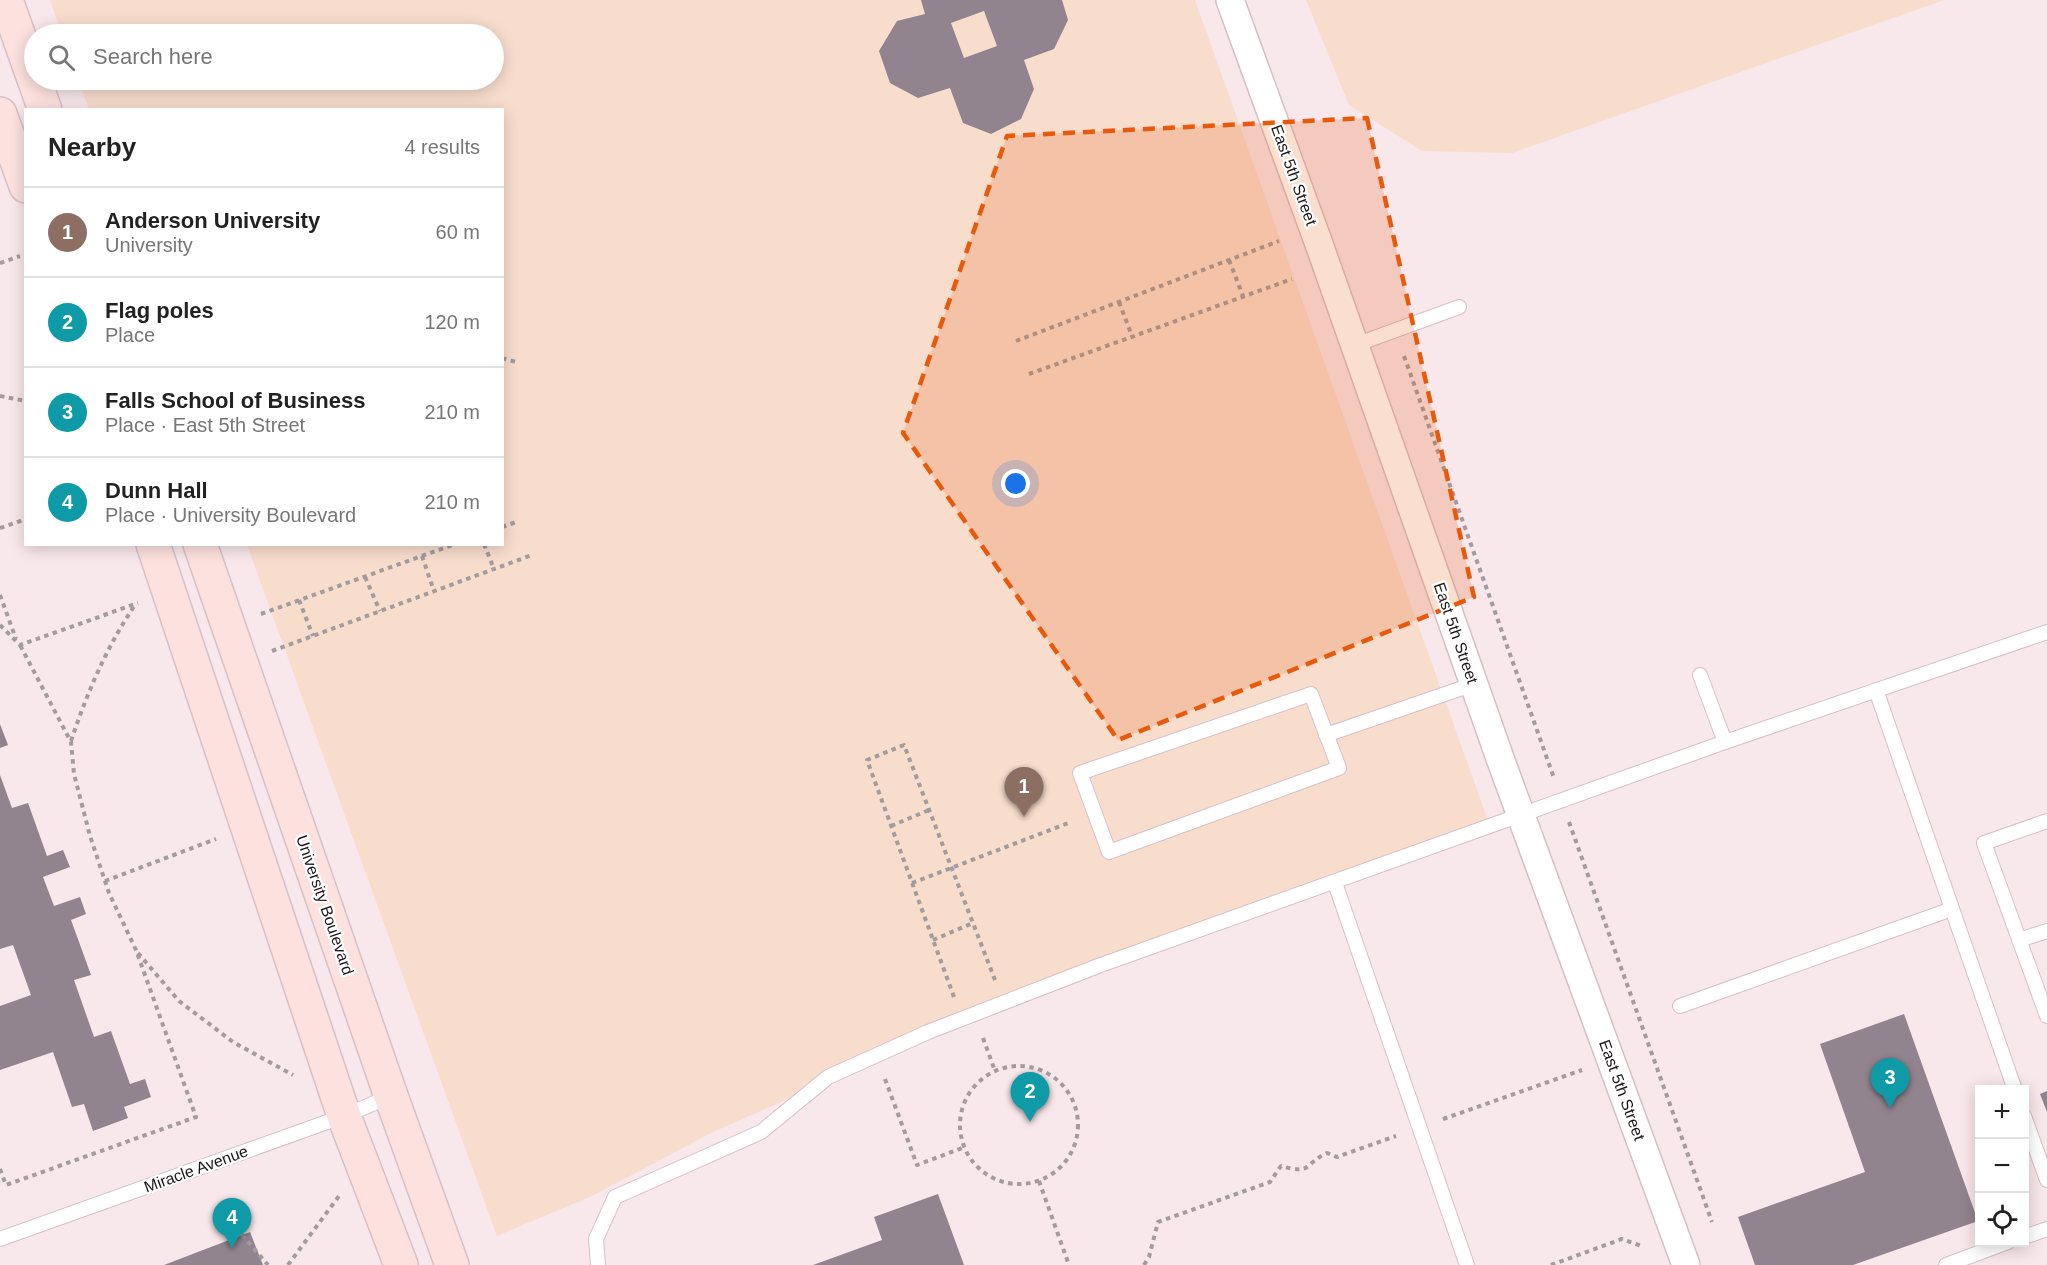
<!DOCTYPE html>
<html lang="en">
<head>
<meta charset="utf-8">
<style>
	:root { --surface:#fff; --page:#f6f6f6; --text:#222; --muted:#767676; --line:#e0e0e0; --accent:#2988b4 }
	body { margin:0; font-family:Arial,sans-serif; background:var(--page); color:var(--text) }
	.controls { position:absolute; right:18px; bottom:18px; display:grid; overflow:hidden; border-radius:0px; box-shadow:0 3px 15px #0003 }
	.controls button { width:54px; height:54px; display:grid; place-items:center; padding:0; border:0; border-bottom:2px solid var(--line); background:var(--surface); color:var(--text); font:30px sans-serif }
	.you { position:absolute; left:1016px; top:484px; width:21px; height:21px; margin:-15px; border:4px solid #fff; border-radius:50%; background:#1a73e8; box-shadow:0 0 0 9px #1a73e833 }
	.badge { display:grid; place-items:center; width:39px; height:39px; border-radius:50%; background:var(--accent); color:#fff; font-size:20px; font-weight:700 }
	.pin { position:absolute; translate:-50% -50px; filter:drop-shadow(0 2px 3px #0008) }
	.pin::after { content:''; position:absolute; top:32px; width:21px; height:18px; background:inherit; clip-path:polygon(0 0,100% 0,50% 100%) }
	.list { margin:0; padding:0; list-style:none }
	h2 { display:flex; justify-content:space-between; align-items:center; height:78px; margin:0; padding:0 24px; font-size:26px }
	h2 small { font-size:20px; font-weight:400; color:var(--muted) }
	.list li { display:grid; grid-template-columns:39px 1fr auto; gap:18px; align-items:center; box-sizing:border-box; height:90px; padding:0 24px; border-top:2px solid var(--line) }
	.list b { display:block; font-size:22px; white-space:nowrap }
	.list p { margin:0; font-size:20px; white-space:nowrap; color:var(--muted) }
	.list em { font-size:20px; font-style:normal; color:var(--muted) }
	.icon { flex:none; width:33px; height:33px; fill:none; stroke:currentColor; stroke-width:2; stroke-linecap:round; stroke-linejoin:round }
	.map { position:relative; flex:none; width:2047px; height:1265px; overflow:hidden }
	.search { position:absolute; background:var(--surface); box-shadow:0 3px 15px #0003; left:24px; top:24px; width:480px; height:66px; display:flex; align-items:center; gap:15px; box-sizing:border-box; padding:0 21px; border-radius:33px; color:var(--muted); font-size:22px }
	.panel { position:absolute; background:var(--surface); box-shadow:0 3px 15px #0003; left:24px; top:108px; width:480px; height:438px; border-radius:0px }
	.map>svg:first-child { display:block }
	.built { fill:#f8e7eb; fill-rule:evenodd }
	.green { fill:#f8ddcd }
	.building { fill:#91848e; fill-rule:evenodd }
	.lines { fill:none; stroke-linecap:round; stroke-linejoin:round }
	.service-casing { stroke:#d4c1c6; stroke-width:16 }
	.minor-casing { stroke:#d4c1c6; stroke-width:30 }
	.secondary-casing { stroke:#d4c1c6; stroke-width:36 }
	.path { stroke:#a39b9d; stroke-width:4; stroke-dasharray:4.5 4.5; stroke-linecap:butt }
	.service { stroke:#fff; stroke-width:14 }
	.minor { stroke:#fff; stroke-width:27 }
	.secondary { stroke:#fce1de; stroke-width:33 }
	.marked { fill:#e8590c; fill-opacity:0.2; stroke:#e8590c; stroke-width:4.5; stroke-dasharray:12 8; stroke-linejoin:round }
	.labels { text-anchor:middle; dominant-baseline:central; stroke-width:4.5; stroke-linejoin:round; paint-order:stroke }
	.street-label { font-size:16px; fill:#1c1517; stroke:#fff }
</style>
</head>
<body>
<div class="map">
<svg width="2047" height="1265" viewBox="0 0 2047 1265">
	<rect width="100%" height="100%" fill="#fff7f9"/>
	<path class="built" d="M0 0H2047V1265H0ZM34 34H494V80H34ZM26 110H502V544H26ZM1980 1090H2024V1242H1980Z"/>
	<g class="green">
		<path d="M50 0H1195L1490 826 1003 1004 713 1132 592 1196 497 1236 247 545 502 544V110L89 109 78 80H494V34H62Z"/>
		<path d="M1306 0H1944L1512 153 1422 151 1349 105Z"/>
	</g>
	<g class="building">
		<path d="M921 0H1062L1068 20 1054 49 1024 60 1034 89 1021 119 991 134 963 123 950 88 918 98 890 83 879 51 897 21 925 14ZM984 11 997 46 964 58 951 23Z"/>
		<path d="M0 724 8 745 0 748Z"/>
		<path d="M0 775 12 808 28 803 47 856 63 850 70 867 43 877 54 906 80 897 86 914 71 920 91 975 74 980 94 1037 111 1031 130 1084 145 1079 151 1097 124 1107 128 1118 93 1131 84 1104 72 1107 53 1052 0 1070V1006L31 995 13 945 0 949Z"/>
		<path d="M1904 1014 1978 1221 1853 1265H1755L1738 1217 1865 1172 1820 1044Z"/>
		<path d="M2047 1091V1112L2040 1094Z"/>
		<path d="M938 1194 964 1265H813L882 1240 874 1217Z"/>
		<path d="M250 1232 263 1265H164Z"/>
	</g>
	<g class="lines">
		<g class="service-casing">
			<g id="service">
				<path d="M1355 345 1459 307"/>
				<path d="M1700 675 1725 742"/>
				<path d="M1876 690 2015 1090"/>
				<path d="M1311 694 1339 768 1109 852 1080 773Z"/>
				<path d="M1326 735 1474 684"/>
				<path d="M2047 821 1984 843 2047 1016"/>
				<path d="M1335 883 1467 1265"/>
				<path d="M2019 940 2047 931"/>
				<path d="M1680 1006 1952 909"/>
				<path d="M2024 1116 2047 1180"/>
				<path d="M2024 1237 2047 1229"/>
				<path d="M0 1239 344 1116 391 1096"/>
				<path d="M598 1265 596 1239 615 1197 761 1132 828 1077 928 1032 1098 966 1498 823 1725 742 2047 632"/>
				<path d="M1946 1265 2008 1242"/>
			</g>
		</g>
		<g class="minor-casing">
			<path id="minor" d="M1230 0 1319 244 1501 761 1686 1265"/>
		</g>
		<g class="secondary-casing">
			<g id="secondary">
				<path d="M6 0 45 110"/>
				<path d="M0 114 26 186"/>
				<path d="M153 544 344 1116 401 1265"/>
				<path d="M200 544 391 1096 452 1265"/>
			</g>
		</g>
		<g class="path">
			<path d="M1229 260 1243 296"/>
			<path d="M0 263 20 256"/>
			<path d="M1119 302 1132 336"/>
			<path d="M1016 341 1279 241"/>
			<path d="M1404 356 1554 778"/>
			<path d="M502 358 516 362"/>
			<path d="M1029 374 1292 279"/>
			<path d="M0 396 26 401"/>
			<path d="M502 527 519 521"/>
			<path d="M0 528 26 519"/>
			<path d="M484 544 494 569"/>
			<path d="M422 556 434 591"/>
			<path d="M365 577 380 611"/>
			<path d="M0 595 16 639"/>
			<path d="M299 600 313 636"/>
			<path d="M261 614 455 544"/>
			<path d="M0 625 20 645 138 603"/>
			<path d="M272 651 532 555"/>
			<path d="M71 741C87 693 107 646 135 605"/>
			<path d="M1569 822 1712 1222"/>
			<path d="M891 826 929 810"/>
			<path d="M105 881 216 839"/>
			<path d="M912 883 1071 822"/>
			<path d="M933 940 973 923"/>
			<path d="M138 953 179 1001 233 1042 293 1075"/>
			<path d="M954 997 867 760 904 745 995 980"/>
			<path d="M983 1038 995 1071"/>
			<circle cx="1019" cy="1125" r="59"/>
			<path d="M885 1079 917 1165 965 1147"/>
			<path d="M1443 1119 1582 1070"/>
			<path d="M0 1169 6 1185 196 1117 136 950 109 893 90 836 74 774 71 742 20 645"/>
			<path d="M1039 1181 1069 1265"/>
			<path d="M236 1228 268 1265"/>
			<path d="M288 1265 339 1196"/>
			<path d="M1144 1265 1149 1257 1158 1222 1270 1182 1281 1166C1313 1175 1303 1164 1327 1153L1337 1157 1396 1136"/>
			<path d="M1551 1265 1622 1239 1644 1247"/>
		</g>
		<use href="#service" class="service"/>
		<use href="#minor" class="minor"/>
		<use href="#secondary" class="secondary"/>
	</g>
	<path class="marked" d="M1367 118 1474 597 1118 740 903 433 1007 136Z"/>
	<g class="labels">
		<g class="street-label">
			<text transform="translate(1294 175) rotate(70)">East 5th Street</text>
			<text transform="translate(1456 633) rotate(71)">East 5th Street</text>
			<text transform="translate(325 905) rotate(71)">University Boulevard</text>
			<text transform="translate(1622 1090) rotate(70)">East 5th Street</text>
			<text transform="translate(196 1169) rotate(-20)">Miracle Avenue</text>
		</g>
	</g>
</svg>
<div class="controls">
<button>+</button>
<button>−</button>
<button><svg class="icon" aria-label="locate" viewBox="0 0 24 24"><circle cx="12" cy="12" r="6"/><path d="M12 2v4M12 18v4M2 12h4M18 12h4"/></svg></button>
</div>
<div class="you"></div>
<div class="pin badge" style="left:1024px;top:817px;background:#8d6e63">1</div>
<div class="pin badge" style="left:1030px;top:1122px;background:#0f9aa8">2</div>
<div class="pin badge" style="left:1890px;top:1108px;background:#0f9aa8">3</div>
<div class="pin badge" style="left:232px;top:1248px;background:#0f9aa8">4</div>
<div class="search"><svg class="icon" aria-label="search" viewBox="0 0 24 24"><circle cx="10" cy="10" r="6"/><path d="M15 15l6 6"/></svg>Search here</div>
<section class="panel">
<h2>Nearby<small>4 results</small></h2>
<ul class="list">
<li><span class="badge" style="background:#8d6e63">1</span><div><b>Anderson University</b><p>University</p></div><em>60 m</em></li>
<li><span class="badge" style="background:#0f9aa8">2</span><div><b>Flag poles</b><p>Place</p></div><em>120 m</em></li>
<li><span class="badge" style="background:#0f9aa8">3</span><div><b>Falls School of Business</b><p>Place · East 5th Street</p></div><em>210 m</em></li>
<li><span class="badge" style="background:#0f9aa8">4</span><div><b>Dunn Hall</b><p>Place · University Boulevard</p></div><em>210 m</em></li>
</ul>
</section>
</div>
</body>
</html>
